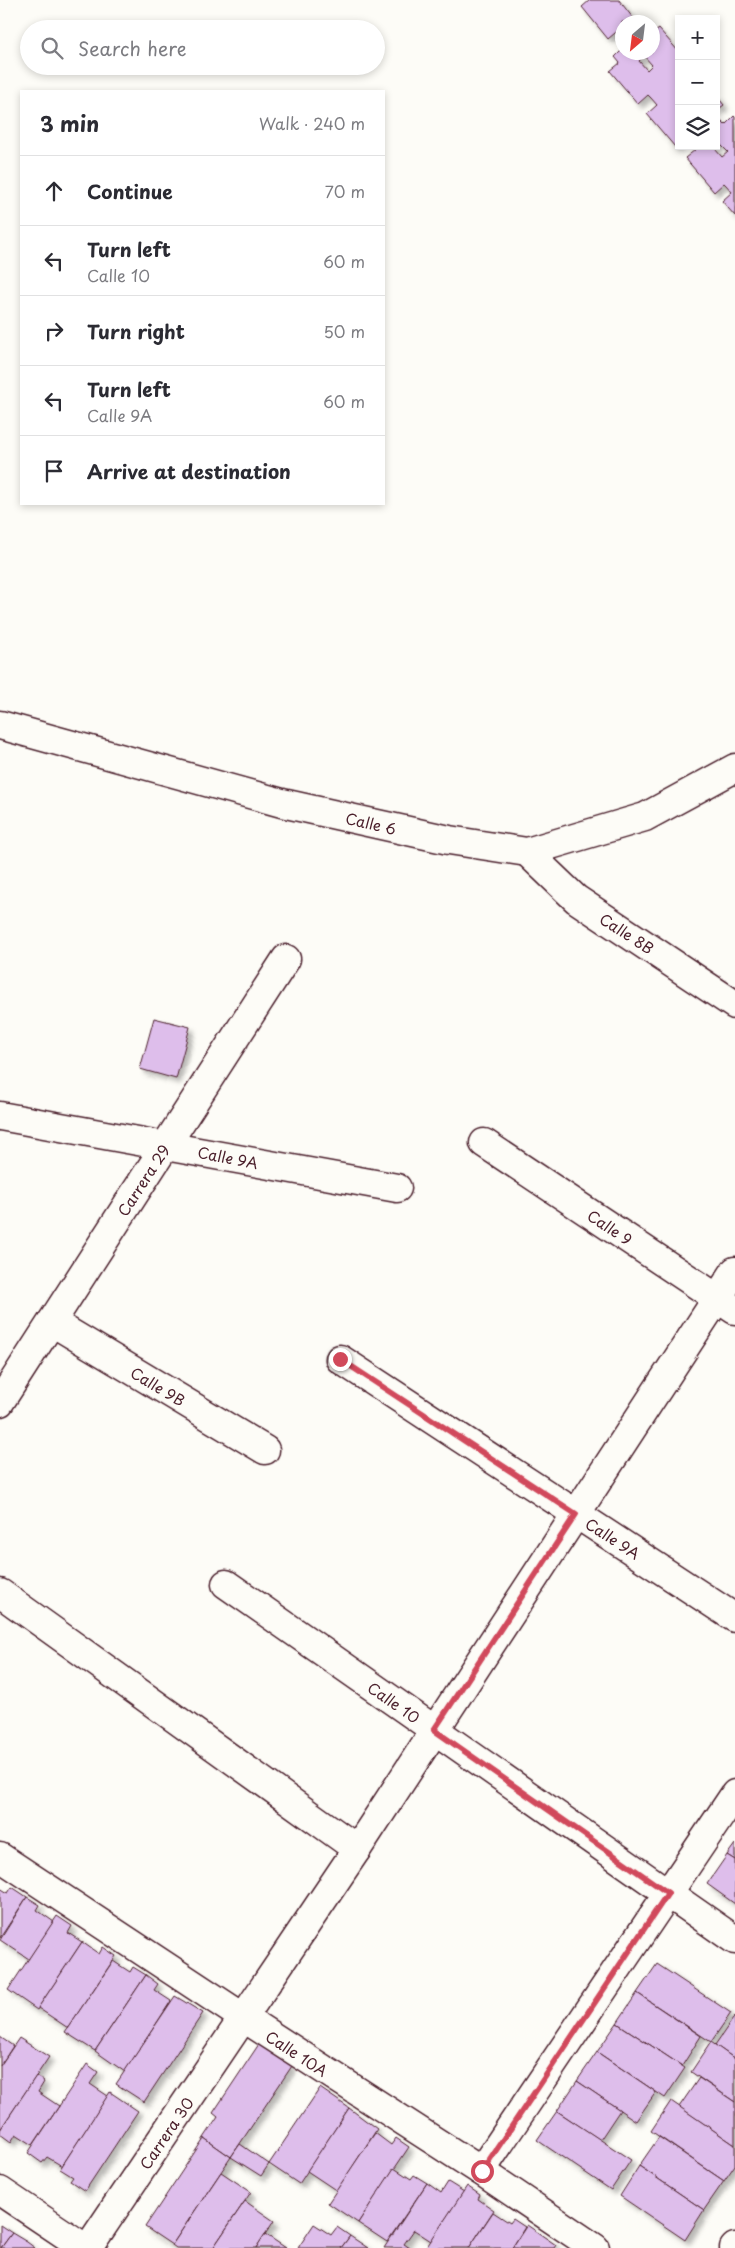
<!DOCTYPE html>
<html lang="en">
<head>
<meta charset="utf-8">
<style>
	:root { --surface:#fff; --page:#f7f7f7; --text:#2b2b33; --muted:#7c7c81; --line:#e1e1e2 }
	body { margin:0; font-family:"Playpen Sans",sans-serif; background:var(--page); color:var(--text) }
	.controls { position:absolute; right:15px; top:15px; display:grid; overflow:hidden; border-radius:0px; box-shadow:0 2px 8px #0003 }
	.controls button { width:45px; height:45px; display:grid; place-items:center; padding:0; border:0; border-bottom:1px solid var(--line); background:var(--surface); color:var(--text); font:25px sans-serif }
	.compass { position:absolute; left:615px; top:15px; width:45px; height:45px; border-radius:50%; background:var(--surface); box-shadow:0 2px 8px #0003; rotate:208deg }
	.stop { position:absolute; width:15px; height:15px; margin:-11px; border:4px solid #d1495b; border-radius:50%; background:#fff }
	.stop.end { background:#d1495b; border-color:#fff; box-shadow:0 1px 5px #0008 }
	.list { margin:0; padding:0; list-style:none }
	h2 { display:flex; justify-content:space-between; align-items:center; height:65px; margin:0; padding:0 20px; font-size:21px }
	h2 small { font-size:16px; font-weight:400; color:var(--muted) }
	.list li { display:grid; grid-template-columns:32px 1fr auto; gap:15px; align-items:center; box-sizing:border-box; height:70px; padding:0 20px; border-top:1px solid var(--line) }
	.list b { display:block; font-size:19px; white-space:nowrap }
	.list p { margin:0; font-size:16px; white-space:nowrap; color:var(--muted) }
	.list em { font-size:16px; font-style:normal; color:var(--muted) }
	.icon { flex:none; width:28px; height:28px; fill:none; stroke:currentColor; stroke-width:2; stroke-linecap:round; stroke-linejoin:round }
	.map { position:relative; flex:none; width:735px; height:2248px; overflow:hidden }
	.search { position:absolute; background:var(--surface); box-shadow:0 2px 8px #0003; left:20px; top:20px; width:365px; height:55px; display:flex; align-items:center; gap:12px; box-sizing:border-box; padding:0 18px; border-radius:28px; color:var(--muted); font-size:19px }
	.panel { position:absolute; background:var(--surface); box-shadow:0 2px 8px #0003; left:20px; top:90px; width:365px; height:415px; border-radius:0px }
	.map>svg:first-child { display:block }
	.building { fill:#debeeb; stroke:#4a1f2b; fill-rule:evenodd; filter:url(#shadow) }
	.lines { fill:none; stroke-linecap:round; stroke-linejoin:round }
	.minor-casing { stroke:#4a1f2b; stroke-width:31 }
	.minor { stroke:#fdfcf7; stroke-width:28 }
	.route { stroke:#d1495b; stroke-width:6 }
	.labels { text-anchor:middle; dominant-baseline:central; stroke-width:5; stroke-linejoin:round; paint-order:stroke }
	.street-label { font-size:15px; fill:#4a1f2b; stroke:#fdfcf7 }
</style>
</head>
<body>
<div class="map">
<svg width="735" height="2248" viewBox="0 0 735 2248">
	<defs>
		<filter id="shadow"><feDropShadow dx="4.5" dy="4.5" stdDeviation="2.5" flood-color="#0004"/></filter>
	</defs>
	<rect width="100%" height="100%" fill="#fdfcf7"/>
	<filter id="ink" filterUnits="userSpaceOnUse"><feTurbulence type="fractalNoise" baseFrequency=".02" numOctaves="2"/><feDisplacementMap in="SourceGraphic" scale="10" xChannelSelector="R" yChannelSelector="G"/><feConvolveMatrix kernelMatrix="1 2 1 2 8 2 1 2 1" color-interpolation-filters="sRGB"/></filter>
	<g filter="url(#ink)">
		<g class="building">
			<path d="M590 0H619L633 18 628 22H622V27L608 39 582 7Z"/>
			<path d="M659 29 679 52V144L675 147 647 114 657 105 651 98 648 95 638 104 610 71 620 63 615 57 622 50V52H652V34ZM644 56 652 65 647 70 639 61Z"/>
			<path d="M716 95 724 105 716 111Z"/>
			<path d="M734 116 735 117V216L722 201 732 192 726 185 724 183 714 192 685 158 695 150 692 146H716V122L719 119 725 125ZM720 144 728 152 722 157 715 149Z"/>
			<path d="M154 1018 190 1027 176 1079 140 1069Z"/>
			<path d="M735 1844V1860L727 1855Z"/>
			<path d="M727 1855 735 1860V1904L707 1884Z"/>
			<path d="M12 1887 27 1897 0 1938V1888L8 1893Z"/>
			<path d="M27 1897 40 1905 37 1910 54 1922 29 1959 0 1940Z"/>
			<path d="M57 1916 72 1926 68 1933 82 1942 37 2010 8 1990Z"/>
			<path d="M82 1942 99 1954 103 1947 116 1956 68 2028 38 2008Z"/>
			<path d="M113 1961 130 1972 133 1967 146 1975 95 2051 65 2032Z"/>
			<path d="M657 1964 731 2013 711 2042 637 1993Z"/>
			<path d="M146 1975 158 1984 154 1990 171 2001 125 2072 95 2051Z"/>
			<path d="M637 1993 701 2036 682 2066 617 2023Z"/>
			<path d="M175 1996 203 2013 144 2102 116 2084Z"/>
			<path d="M735 2016V2059L715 2045Z"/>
			<path d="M617 2023 685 2068 665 2098 597 2052Z"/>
			<path d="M0 2037 13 2046 0 2066Z"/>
			<path d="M19 2038 49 2057 0 2130V2066Z"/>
			<path d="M711 2042 735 2059V2102L691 2072Z"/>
			<path d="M259 2044 292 2066 231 2157 204 2138 218 2117 213 2113Z"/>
			<path d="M597 2052 656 2092 636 2121 577 2081Z"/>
			<path d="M87 2064 98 2072 90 2084 108 2096 62 2166 47 2157 42 2163 28 2153Z"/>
			<path d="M36 2076 44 2082 38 2092 59 2106 33 2145 16 2134 11 2142 0 2134V2130Z"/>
			<path d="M699 2078 735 2102V2145L679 2107Z"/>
			<path d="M577 2081 620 2110 600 2140 557 2111Z"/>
			<path d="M320 2088 349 2108 299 2184 269 2164Z"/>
			<path d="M110 2092 138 2111 85 2191 70 2181 73 2177 60 2169Z"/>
			<path d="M671 2101 735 2145V2165L724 2181 651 2131Z"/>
			<path d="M349 2108 377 2129 337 2191 307 2171Z"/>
			<path d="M557 2111 631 2160 611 2190 537 2140Z"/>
			<path d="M375 2133 391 2145 396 2138 409 2147 358 2223 328 2203Z"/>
			<path d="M659 2137 724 2181 704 2210 639 2166Z"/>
			<path d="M204 2138 231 2157 172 2245 145 2227Z"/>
			<path d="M240 2144 269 2164 261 2176 231 2157Z"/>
			<path d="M639 2166 704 2210 685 2240 620 2196Z"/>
			<path d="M394 2168 411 2179 414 2175 427 2183 387 2242 358 2223Z"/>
			<path d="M221 2172 251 2192 213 2248H176L172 2245Z"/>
			<path d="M448 2182 464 2192 431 2241 414 2230 404 2244 410 2248H384L427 2183 441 2193Z"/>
			<path d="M467 2186 480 2195 478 2199 494 2210 469 2248H426Z"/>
			<path d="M245 2201 274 2221 256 2248H213Z"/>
			<path d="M493 2212 510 2223 513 2219 525 2227 512 2248H469Z"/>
			<path d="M314 2224 331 2235 337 2227 350 2236 341 2248H298Z"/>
			<path d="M0 2225 12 2233 1 2248H0Z"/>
			<path d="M527 2225 556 2245 554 2248H512Z"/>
			<path d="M12 2233 27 2242 35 2248H1Z"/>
			<path d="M265 2234 286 2248H256Z"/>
			<path d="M350 2236 368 2248H341Z"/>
		</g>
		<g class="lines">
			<g class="minor-casing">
				<g id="minor">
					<path d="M0 725 282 803 449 840 527 852 645 817 735 768"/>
					<path d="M527 852 576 899 735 1005"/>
					<path d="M0 1116 397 1188"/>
					<path d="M484 1143 735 1310"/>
					<path d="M52 1322 265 1450"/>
					<path d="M340 1359 735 1618"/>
					<path d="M0 1402 286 959"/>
					<path d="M226 1584 735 1940"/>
					<path d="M0 1593 357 1849"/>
					<path d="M0 1857 244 2018 481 2171 595 2248"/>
					<path d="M481 2171 735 1794"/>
					<path d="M0 2191 85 2248"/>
					<path d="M88 2248 357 1849 735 1271"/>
					<path d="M734 2248 735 2247"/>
				</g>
			</g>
			<use href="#minor" class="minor"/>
		</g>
	</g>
	<g class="lines" filter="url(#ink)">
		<path class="route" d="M340 1359 576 1514 434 1730 668 1893 482 2171"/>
	</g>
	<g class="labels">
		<g class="street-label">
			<text transform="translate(371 823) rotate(13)">Calle 6</text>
			<text transform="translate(627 933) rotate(33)">Calle 8B</text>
			<text transform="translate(228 1157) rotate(11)">Calle 9A</text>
			<text transform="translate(143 1180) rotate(-57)">Carrera 29</text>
			<text transform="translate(610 1227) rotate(34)">Calle 9</text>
			<text transform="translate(158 1386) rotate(31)">Calle 9B</text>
			<text transform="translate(613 1538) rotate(33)">Calle 9A</text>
			<text transform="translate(394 1702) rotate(35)">Calle 10</text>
			<text transform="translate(297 2053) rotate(33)">Calle 10A</text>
			<text transform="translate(166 2133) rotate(-56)">Carrera 30</text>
		</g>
	</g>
</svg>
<div class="controls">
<button>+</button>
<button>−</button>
<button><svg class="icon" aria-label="layers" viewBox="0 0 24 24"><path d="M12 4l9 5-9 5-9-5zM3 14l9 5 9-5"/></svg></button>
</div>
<svg class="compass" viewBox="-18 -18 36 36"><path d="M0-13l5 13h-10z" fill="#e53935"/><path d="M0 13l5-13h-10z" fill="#7c7c81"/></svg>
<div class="stop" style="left:482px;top:2171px"></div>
<div class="stop end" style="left:340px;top:1359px"></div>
<div class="search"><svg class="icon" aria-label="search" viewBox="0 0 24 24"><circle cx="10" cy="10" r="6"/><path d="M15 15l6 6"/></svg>Search here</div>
<section class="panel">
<h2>3 min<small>Walk · 240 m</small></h2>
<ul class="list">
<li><svg class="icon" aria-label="ahead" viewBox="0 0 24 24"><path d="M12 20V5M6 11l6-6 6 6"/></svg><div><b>Continue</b></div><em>70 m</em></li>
<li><svg class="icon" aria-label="left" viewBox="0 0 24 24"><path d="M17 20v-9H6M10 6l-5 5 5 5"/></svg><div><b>Turn left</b><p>Calle 10</p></div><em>60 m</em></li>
<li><svg class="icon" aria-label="right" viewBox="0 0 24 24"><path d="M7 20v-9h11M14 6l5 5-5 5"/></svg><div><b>Turn right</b></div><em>50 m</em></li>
<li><svg class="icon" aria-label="left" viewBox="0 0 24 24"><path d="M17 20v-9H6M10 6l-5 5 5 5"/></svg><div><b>Turn left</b><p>Calle 9A</p></div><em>60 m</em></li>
<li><svg class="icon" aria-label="arrive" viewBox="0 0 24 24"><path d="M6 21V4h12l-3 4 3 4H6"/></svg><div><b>Arrive at destination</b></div></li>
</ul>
</section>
</div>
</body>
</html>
